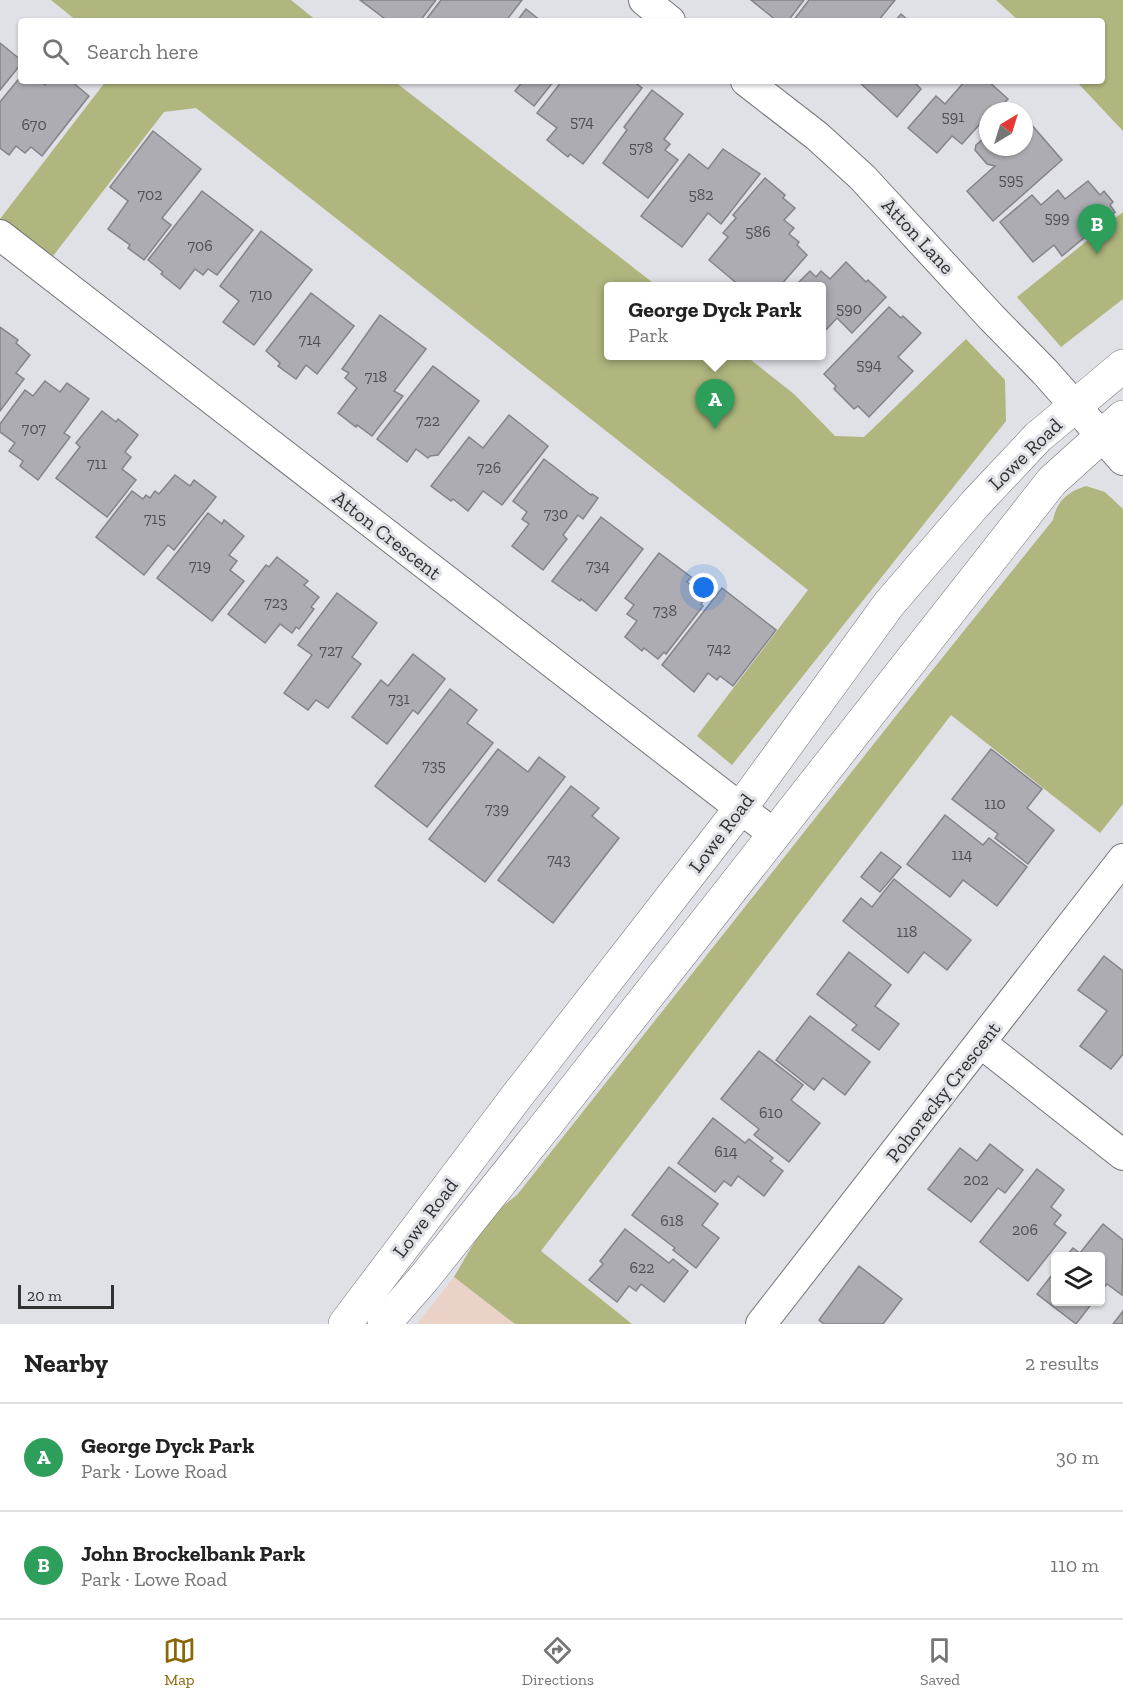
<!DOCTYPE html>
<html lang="en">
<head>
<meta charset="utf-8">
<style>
	:root { --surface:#fff; --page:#f2f2f2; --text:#222; --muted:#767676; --line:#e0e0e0; --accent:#8b6605 }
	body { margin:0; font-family:"Zilla Slab",serif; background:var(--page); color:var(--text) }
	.controls { position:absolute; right:18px; bottom:18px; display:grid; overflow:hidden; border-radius:6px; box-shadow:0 2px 4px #0004 }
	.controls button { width:54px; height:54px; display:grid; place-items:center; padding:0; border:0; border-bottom:2px solid var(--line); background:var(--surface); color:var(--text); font:30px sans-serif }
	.compass { position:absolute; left:979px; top:102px; width:54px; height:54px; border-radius:50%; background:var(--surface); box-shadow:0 2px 4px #0004; rotate:38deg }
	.scale { position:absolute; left:18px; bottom:15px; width:96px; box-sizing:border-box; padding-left:6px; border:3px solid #303133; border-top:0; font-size:16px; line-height:21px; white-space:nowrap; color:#303133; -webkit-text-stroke:4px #e0e1e7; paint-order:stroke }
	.you { position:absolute; left:704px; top:588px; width:21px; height:21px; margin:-15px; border:4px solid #fff; border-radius:50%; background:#1a73e8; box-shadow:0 0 0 9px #1a73e833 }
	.badge { display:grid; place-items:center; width:39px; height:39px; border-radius:50%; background:var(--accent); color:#fff; font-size:20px; font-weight:700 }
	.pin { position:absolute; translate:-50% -50px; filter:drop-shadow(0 2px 3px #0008) }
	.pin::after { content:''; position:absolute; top:32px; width:21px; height:18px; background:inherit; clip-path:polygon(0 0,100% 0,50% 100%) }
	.popup { position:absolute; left:604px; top:282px; width:222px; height:78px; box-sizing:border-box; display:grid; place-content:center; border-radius:6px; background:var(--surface); filter:drop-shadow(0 2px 4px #0005); font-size:20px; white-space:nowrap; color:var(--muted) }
	.popup b { font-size:22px; color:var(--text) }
	.popup::after { content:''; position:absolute; left:50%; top:100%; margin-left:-12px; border:12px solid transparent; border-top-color:var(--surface) }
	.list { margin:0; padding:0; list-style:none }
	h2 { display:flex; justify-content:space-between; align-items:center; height:78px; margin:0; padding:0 24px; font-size:26px }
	h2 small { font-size:20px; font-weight:400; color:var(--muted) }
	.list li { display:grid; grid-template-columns:39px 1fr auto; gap:18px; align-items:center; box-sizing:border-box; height:108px; padding:0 24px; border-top:2px solid var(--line) }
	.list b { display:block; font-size:22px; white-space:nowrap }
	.list p { margin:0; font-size:20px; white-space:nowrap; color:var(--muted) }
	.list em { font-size:20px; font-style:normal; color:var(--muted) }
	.icon { flex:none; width:33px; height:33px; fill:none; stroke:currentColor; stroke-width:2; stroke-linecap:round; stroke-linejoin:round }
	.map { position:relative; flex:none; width:1123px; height:1324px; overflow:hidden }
	.search { position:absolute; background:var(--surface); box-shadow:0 2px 4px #0004; left:18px; right:18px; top:18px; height:66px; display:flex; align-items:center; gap:15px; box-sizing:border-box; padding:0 21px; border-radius:6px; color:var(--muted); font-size:22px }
	.sheet { height:294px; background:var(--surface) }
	nav { display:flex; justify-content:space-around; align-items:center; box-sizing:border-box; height:84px; border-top:2px solid var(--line); background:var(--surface); font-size:16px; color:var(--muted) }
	nav a { display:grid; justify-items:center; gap:3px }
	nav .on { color:var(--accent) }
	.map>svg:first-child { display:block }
	.industrial { fill:#ead2c8 }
	.green { fill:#b0b67e }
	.building { fill:#acacb2; stroke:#838388; stroke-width:1.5 }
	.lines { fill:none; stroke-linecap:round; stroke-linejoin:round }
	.minor-casing { stroke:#75767a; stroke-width:32 }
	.tertiary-casing { stroke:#75767a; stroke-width:34 }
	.minor { stroke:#fff; stroke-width:30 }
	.tertiary { stroke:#fff; stroke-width:33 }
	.labels { text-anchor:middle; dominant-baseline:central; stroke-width:6; stroke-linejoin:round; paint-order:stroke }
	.number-label { font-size:16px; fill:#4f5053 }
	.street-label { font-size:20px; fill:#303133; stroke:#e0e1e7 }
</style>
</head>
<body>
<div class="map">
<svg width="1123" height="1324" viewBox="0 0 1123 1324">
	<rect width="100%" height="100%" fill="#e0e1e7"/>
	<path class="industrial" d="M454 1277 515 1324H417Z"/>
	<g class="green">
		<path d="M51 0H291L317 21H77Z"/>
		<path d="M996 0H1123V131L1076 81H1102V21H1019Z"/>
		<path d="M106 81H394L657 286H608V356H746L794 394 835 436 864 437 966 339 1005 380 1006 421 732 765 697 736 808 590 196 108 164 112 43 269 0 235V219Z"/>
		<path d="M1123 212V299L1061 347 1017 297Z"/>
		<path d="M1086 486 1105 492 1123 509V804L1100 833 951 715 541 1251 632 1324H515L454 1277 489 1217 517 1195 918 688 1053 520C1057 501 1067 492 1086 486Z"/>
	</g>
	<g class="building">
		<path d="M360 0H436L420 21H388Z"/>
		<path d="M441 0H522L506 21H425Z"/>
		<path d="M751 0H804L788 21H777Z"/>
		<path d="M809 0H895L878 21H793Z"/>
		<path d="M526 9 541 21H517Z"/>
		<path d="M901 14 909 21H895Z"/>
		<path d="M0 43 21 60V64L0 90Z"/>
		<path d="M21 76V81H40L45 85 48 81H71L89 96 42 156 31 147 25 153 16 146 9 155 0 148V102Z"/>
		<path d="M523 81H554L534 106 515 91Z"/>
		<path d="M562 81H633L642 88 583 164 570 154 568 157 547 140 557 128 537 113Z"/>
		<path d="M858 81H913L921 89 897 117Z"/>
		<path d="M965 81H988L1008 99 997 111H988V121L984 126 980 124 962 144 952 136 937 153 908 128 936 96 945 104Z"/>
		<path d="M652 90 683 114 664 139 670 144 665 150 678 160 648 198 603 163 627 130 624 127Z"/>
		<path d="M1024 116 1062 160 993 221 967 191 995 166 987 164 975 150 976 145 988 135V147H1024Z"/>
		<path d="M153 131 201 169 162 218 171 225 144 260 128 248 130 245 108 229 128 201 110 187Z"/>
		<path d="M723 149 760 174 721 224 708 213 682 247 641 216 689 154 708 169Z"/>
		<path d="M765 178 785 195 783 198 795 208 784 220 794 228 789 234 799 242 797 245 807 255 780 286H740L709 260 728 237 723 233 736 218 733 215Z"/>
		<path d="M1088 181 1100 195 1104 191 1113 202 1110 205 1115 212 1062 256 1054 245 1033 262 1000 222 1032 195 1041 205 1058 190 1065 199Z"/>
		<path d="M202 191 253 230 217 275 208 269 203 275 195 269 180 289 161 274 163 272 148 260Z"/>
		<path d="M261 231 312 270 254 345 223 322 239 301 220 286Z"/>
		<path d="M846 262 866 282 868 280 886 297 852 333 837 318 822 334V286H795L810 271 816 277 821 271 830 279Z"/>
		<path d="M311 293 354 326 317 374 306 365 296 379 278 366 280 363 266 351Z"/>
		<path d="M889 307 901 318 903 316 921 333 898 357 913 371 869 417 858 406 854 409 834 389 836 386 824 374Z"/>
		<path d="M380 315 426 349 394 391 403 396 372 436 357 425 356 427 338 413 357 388 345 378 349 373 342 369Z"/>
		<path d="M0 327 18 340 16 343 30 355 16 373 24 379 0 411Z"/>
		<path d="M433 366 479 401 438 455 430 456 428 458 416 449 407 462 377 439Z"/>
		<path d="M45 381 60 392 67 383 89 399 64 433 70 437 38 480 20 466 23 461 9 451 15 443 0 432V424L25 390 33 396Z"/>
		<path d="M102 411 116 422 118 419 138 435 125 452 131 457 122 469 136 480 107 517 56 478 80 447 76 443Z"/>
		<path d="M509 415 548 446 502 505 483 491 468 511 453 499 451 501 431 486 469 437 483 448Z"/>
		<path d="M544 459 591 495 592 494 598 498 583 519 578 515 563 535 567 539 543 570 512 546 529 524 522 519 527 512 513 501Z"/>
		<path d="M175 475 190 486 194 480 216 497 174 550 168 545 144 575 96 537 132 491 143 499 146 495 150 498 155 491 159 494Z"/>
		<path d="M208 513 222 524 224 520 244 536 229 555 237 561 230 570 244 581 212 621 157 578Z"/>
		<path d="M601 517 643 549 596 611 581 599 580 601 552 581Z"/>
		<path d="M659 553 691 577 687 582 706 597 701 604 703 606 666 654 664 652 658 659 644 648 642 651 625 637 637 621 627 614 634 605 625 598Z"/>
		<path d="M277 557 308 581 304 585 319 597 311 607 314 609 299 629 296 627 292 633 280 624 265 643 228 614 266 565 269 567Z"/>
		<path d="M722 588 776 630 733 686 720 676 717 680 708 673 694 692 662 665Z"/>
		<path d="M337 593 377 623 352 657 361 664 328 708 316 700 308 710 284 693 312 655 298 645Z"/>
		<path d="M413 654 445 679 418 714 413 710 387 744 352 717 381 680 388 686Z"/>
		<path d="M450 689 477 710 467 723 493 743 427 827 375 786Z"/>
		<path d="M498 749 528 772 539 757 565 777 485 882 429 839Z"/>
		<path d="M991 749 1042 789 1027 808 1054 830 1028 864 995 838 998 834 952 799Z"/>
		<path d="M571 786 599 808 592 816 619 838 553 923 498 880Z"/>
		<path d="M945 815 983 845 989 838 1027 867 997 906 963 880 950 897 907 864Z"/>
		<path d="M881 852 901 867 880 892 861 877Z"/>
		<path d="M894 879 971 940 947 970 924 952 908 973 843 921 861 898 872 907Z"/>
		<path d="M849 952 891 985 875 1006 899 1024 879 1050 852 1030 857 1025 817 994Z"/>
		<path d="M1104 956 1123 971V1054L1111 1069 1080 1046 1107 1011 1078 990Z"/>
		<path d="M810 1016 870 1062 845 1095 823 1078 814 1090 776 1060Z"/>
		<path d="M759 1051 803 1085 791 1100 820 1123 789 1162 754 1135 759 1129 721 1099Z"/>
		<path d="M713 1118 745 1143 749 1139 773 1158 770 1161 783 1171 764 1196 738 1176 731 1186 724 1181 715 1192 678 1163Z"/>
		<path d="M990 1144 1023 1170 1005 1193 998 1188 971 1222 928 1189 960 1148 977 1161Z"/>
		<path d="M669 1167 718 1204 702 1225 719 1238 696 1268 673 1250 675 1248 632 1215Z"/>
		<path d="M1037 1169 1064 1190 1051 1207 1061 1215 1054 1224 1066 1233 1028 1281 980 1242Z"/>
		<path d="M1103 1224 1123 1240 1122 1295 1107 1284 1100 1292V1256H1066L1073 1248 1080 1253Z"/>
		<path d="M625 1229 669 1263 673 1259 688 1271 664 1302 641 1284 636 1291 629 1286 617 1302 589 1280 603 1264 600 1261Z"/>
		<path d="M859 1266 902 1299 883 1324H824L819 1320Z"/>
		<path d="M1056 1270V1302H1093L1076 1324 1037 1294Z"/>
		<path d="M1123 1311V1324H1113Z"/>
	</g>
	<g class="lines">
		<g class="minor-casing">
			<g id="minor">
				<path d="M644 0 670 21"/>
				<path d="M746 81 817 136 862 177 992 318 1045 372 1123 460"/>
				<path d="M0 235 775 835"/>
				<path d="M981 1043 1123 1155"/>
				<path d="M761 1324 1123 859"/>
			</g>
		</g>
		<g class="tertiary-casing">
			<g id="tertiary">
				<path d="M345 1324 517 1096 740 809 889 604 975 504 1038 437 1123 366"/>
				<path d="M384 1324 424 1278 543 1129 1052 481 1123 417"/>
			</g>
		</g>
		<use href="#minor" class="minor"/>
		<use href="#tertiary" class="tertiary"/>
	</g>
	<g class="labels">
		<g class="number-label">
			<text x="953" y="116">591</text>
			<text x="582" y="121">574</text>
			<text x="34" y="124">670</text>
			<text x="641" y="147">578</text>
			<text x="1011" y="179">595</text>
			<text x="150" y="194">702</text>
			<text x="701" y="194">582</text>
			<text x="1057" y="217">599</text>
			<text x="758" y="231">586</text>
			<text x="200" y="245">706</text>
			<text x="261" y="294">710</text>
			<text x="849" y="308">590</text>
			<text x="310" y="339">714</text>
			<text x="869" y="364">594</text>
			<text x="376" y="376">718</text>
			<text x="428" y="420">722</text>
			<text x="34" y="428">707</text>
			<text x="97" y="463">711</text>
			<text x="489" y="467">726</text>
			<text x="556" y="513">730</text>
			<text x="155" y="518">715</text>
			<text x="200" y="565">719</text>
			<text x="598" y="565">734</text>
			<text x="276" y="602">723</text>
			<text x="665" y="610">738</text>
			<text x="719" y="648">742</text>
			<text x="331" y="650">727</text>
			<text x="399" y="698">731</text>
			<text x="434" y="765">735</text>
			<text x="995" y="803">110</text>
			<text x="497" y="808">739</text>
			<text x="962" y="854">114</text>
			<text x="559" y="859">743</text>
			<text x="907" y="931">118</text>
			<text x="771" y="1112">610</text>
			<text x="726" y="1151">614</text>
			<text x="976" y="1179">202</text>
			<text x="672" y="1220">618</text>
			<text x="1025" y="1229">206</text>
			<text x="642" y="1267">622</text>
		</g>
		<g class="street-label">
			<text transform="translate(918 236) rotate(47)">Atton Lane</text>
			<text transform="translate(1025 454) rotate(-44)">Lowe Road</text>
			<text transform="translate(387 535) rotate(38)">Atton Crescent</text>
			<text transform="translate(721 833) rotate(-53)">Lowe Road</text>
			<text transform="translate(943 1092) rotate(-52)">Pohorecky Crescent</text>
			<text transform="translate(425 1218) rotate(-53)">Lowe Road</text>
		</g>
	</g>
</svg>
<div class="controls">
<button><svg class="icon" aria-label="layers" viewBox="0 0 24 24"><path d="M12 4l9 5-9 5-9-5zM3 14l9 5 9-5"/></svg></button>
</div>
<svg class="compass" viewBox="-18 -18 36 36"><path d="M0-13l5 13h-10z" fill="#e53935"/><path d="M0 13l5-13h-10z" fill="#767676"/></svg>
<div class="scale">20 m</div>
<div class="you"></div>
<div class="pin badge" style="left:715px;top:429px;background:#2e9e5b">A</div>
<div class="popup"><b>George Dyck Park</b>Park</div>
<div class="pin badge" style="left:1097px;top:254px;background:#2e9e5b">B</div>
<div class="search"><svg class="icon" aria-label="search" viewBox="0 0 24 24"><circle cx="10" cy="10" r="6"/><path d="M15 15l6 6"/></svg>Search here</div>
</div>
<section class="sheet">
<h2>Nearby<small>2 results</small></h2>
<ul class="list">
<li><span class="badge" style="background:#2e9e5b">A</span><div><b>George Dyck Park</b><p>Park · Lowe Road</p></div><em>30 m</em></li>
<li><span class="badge" style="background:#2e9e5b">B</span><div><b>John Brockelbank Park</b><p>Park · Lowe Road</p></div><em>110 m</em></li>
</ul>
</section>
<nav>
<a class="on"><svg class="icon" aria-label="map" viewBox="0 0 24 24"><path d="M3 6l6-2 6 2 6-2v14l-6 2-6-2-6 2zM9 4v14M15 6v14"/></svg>Map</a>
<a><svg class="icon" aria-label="directions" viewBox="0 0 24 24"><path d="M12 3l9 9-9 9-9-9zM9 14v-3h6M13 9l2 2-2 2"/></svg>Directions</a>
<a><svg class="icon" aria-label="saved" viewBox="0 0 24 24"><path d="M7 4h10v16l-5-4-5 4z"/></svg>Saved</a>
</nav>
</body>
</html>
